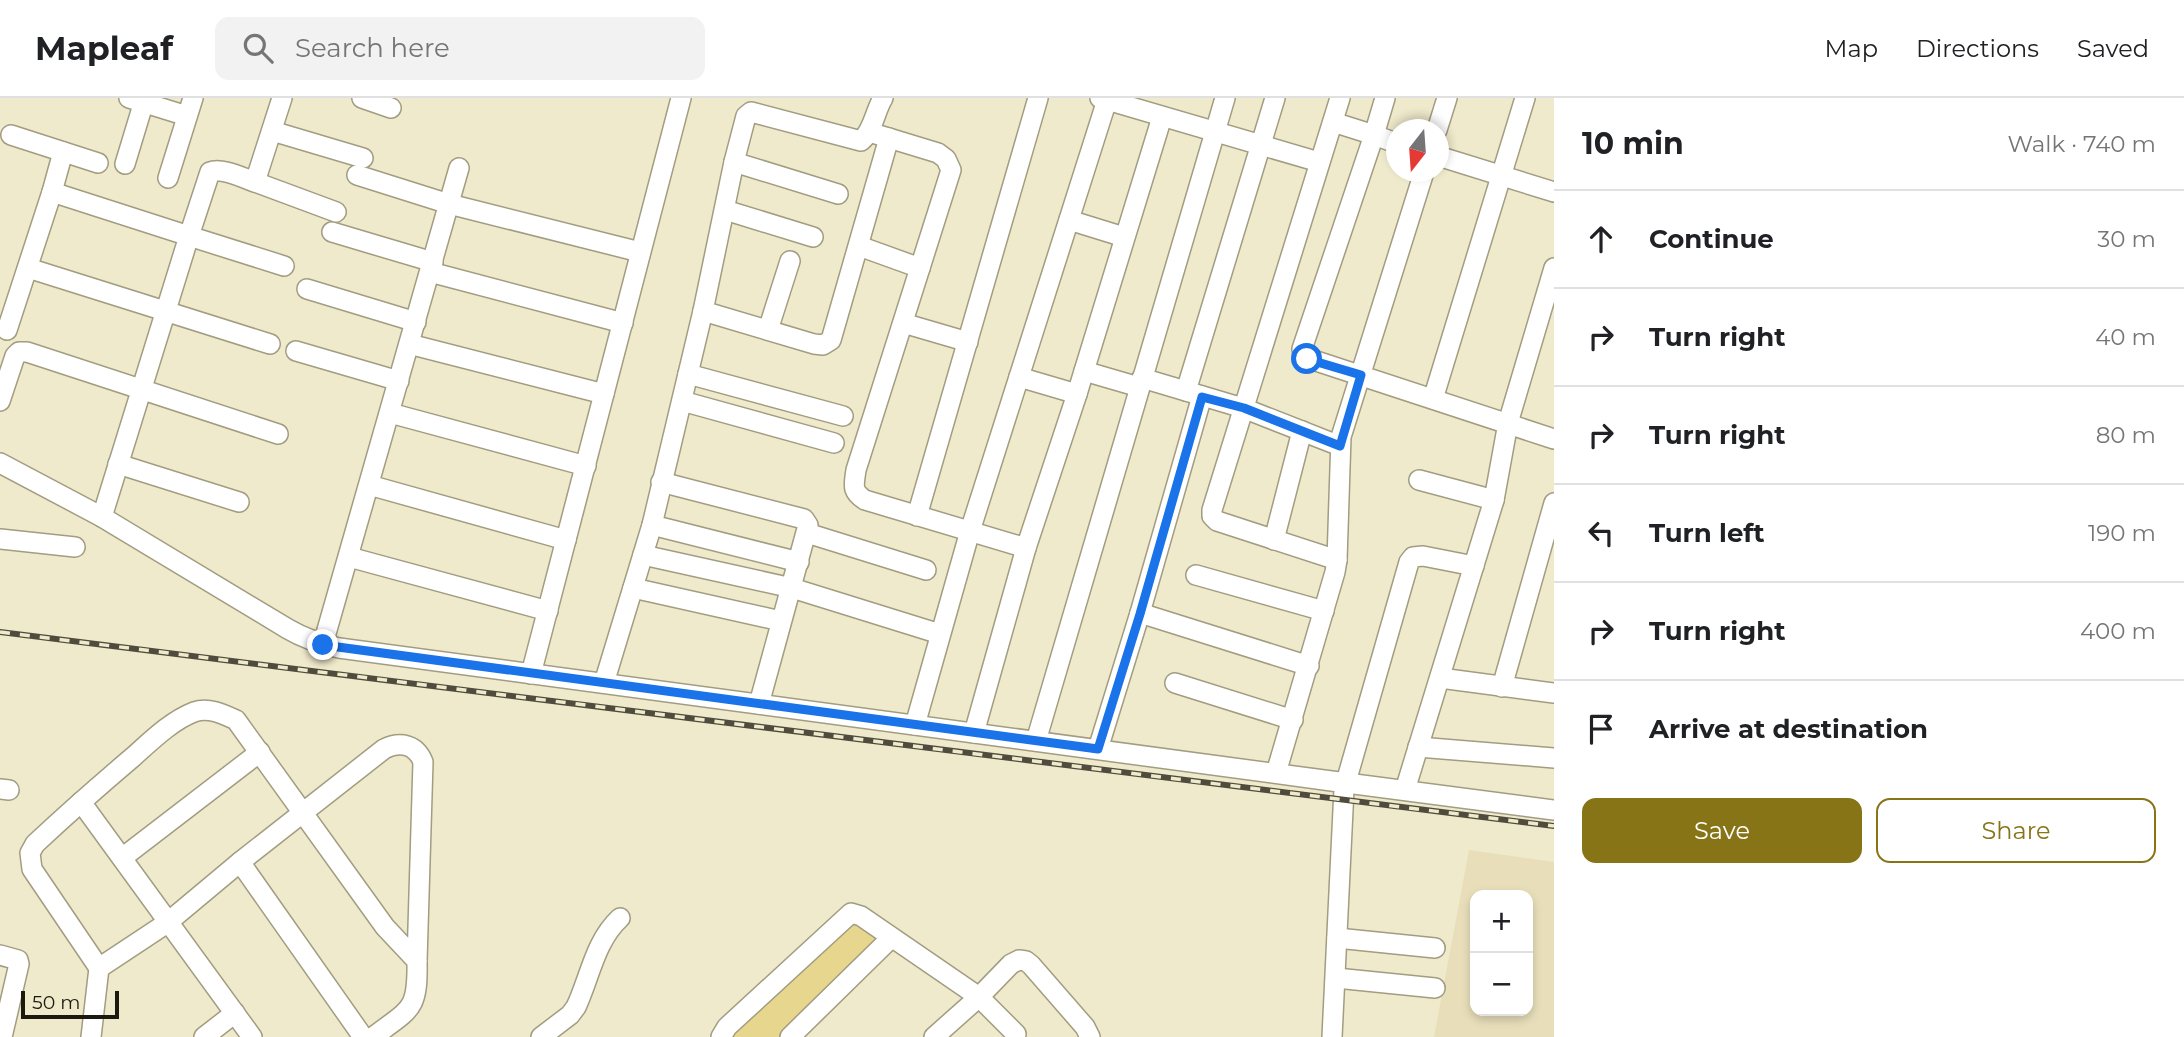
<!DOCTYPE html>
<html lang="en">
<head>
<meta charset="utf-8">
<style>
	:root { --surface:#fff; --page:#f2f2f2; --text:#202124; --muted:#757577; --line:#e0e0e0; --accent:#867416 }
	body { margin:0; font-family:Montserrat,sans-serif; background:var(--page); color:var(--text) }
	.controls { position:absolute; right:21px; bottom:21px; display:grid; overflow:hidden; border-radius:14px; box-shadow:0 4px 10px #0003 }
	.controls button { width:63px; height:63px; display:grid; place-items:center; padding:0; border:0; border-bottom:2px solid var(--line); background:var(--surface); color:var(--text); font:35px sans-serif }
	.compass { position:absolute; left:1386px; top:21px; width:63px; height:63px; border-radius:50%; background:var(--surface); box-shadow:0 4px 10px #0003; rotate:197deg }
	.scale { position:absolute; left:21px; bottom:18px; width:98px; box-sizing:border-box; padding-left:7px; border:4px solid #1c1a0f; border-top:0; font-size:19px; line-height:24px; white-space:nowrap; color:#1c1a0f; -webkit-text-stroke:5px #f0eacc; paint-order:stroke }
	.stop { position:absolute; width:21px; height:21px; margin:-16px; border:5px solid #1a73e8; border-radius:50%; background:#fff }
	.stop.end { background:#1a73e8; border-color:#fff; box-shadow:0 2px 7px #0008 }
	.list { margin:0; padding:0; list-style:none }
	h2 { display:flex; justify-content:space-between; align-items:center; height:91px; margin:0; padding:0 28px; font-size:30px }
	h2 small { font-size:23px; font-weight:400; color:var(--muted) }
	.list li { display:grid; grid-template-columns:46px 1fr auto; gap:21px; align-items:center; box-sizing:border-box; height:98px; padding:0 28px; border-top:2px solid var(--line) }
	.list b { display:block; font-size:26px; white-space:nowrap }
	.list em { font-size:23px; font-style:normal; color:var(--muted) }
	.actions { display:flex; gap:14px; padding:21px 28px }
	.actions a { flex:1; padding:16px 0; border:2px solid var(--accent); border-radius:14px; text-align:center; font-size:24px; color:var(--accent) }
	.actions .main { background:var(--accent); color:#fff }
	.icon { flex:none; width:38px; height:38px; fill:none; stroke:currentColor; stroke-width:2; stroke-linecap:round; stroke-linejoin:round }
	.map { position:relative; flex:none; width:1554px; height:939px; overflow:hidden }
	header { display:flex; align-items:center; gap:42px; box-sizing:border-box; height:98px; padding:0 35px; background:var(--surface); border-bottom:2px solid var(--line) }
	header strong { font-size:33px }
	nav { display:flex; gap:38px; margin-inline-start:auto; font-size:24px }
	.search { width:490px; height:63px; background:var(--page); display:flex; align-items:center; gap:18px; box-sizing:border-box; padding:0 24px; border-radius:14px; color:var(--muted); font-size:26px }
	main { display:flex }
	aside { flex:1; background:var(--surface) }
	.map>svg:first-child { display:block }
	.built { fill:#e8dfba; fill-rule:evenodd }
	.green { fill:#e7d68e }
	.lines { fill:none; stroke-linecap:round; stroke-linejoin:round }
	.minor-casing { stroke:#a29c80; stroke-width:22 }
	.minor { stroke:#fff; stroke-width:19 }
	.rail-casing { stroke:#4f4c3d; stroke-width:6 }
	.rail { stroke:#f0eacc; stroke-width:3.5; stroke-dasharray:10; stroke-linecap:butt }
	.route { stroke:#1a73e8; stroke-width:9 }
</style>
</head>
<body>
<header>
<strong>Mapleaf</strong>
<div class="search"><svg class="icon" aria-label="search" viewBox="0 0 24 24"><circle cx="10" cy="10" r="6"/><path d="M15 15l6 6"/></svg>Search here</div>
<nav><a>Map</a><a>Directions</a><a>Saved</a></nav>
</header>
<main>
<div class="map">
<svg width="1554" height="939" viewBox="0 0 1554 939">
	<rect width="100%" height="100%" fill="#f0eacc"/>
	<path class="built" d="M1469 752 1554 764V939H1434ZM1475 797H1528V913H1475Z"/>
	<path class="green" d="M854 819 883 844 781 939H727Z"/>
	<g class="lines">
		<g class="minor-casing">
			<g id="minor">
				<path d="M129 0 187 18"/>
				<path d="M282 0 255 84C243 80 222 69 210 74L189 138 284 168"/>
				<path d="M362 0 391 10"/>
				<path d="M1100 0 1319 64"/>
				<path d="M1385 0 1374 37 1396 45"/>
				<path d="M1333 24 1374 37 1302 251 1304 259 1554 341"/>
				<path d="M1437 32 1447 0"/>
				<path d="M272 33 363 60"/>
				<path d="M869 34 938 55 946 61 951 72 856 372C854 387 851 393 865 402L1026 450"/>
				<path d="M11 37 98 65"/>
				<path d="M1438 58 1554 94"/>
				<path d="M734 64 838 96"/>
				<path d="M125 66 145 0"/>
				<path d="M357 77 449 106 640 154"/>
				<path d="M168 80 193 0"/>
				<path d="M255 84 336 114"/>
				<path d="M52 94 189 138 102 419"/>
				<path d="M725 112 813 139"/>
				<path d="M1069 122 1124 139"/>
				<path d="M332 134 433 164"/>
				<path d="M859 148 920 170"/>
				<path d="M28 170 270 246"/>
				<path d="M430 174 623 225"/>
				<path d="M307 191 416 224"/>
				<path d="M703 213 814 246 823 247 831 242 889 40"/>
				<path d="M903 225 968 244"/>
				<path d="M7 232 52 94 63 54"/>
				<path d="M768 232 790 163"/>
				<path d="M409 246 604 296"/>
				<path d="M296 253 399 283"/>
				<path d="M1084 273 1139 289"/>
				<path d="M688 276 843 318"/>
				<path d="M1019 279 1077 296"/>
				<path d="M1142 280 1243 310 1340 348"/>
				<path d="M1186 293 1275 0"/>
				<path d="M1433 301 1525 0"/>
				<path d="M0 303 15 258 19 254H27L278 336"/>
				<path d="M682 303 834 345"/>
				<path d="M390 315 586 368"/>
				<path d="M0 365 102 419 288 531C305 541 321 546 339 550L1339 684 1343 687 1344 691 1332 939"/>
				<path d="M118 366 239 404"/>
				<path d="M1419 382 1494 402 1508 325 1554 170"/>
				<path d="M661 384 804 421 808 427 759 606"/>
				<path d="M369 387 566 442"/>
				<path d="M917 418 1038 0"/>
				<path d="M652 427 799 464"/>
				<path d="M807 435 926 472"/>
				<path d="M0 441 75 449"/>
				<path d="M1274 442 1302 333"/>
				<path d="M643 457 792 490 940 536"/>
				<path d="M349 459 548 513"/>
				<path d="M1337 462 1217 423 1212 418V412L1340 0"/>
				<path d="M1196 477 1324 513"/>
				<path d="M633 490 781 523"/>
				<path d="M1140 515 1309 568"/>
				<path d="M323 546 459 70"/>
				<path d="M531 576 681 0"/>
				<path d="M1440 580 1554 595"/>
				<path d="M604 585 652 427 703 213 734 64 746 18 751 14 861 43C873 33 875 13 883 0"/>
				<path d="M1175 585 1293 622"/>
				<path d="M1502 589 1554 405"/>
				<path d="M915 627 970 433 1107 2"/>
				<path d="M974 635 1026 450 1077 296 1162 19"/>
				<path d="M1036 643 1225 0"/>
				<path d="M1418 649 1554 660"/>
				<path d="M1098 651 1140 515 1202 298"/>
				<path d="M1276 675 1335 474 1337 462 1341 339 1424 74"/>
				<path d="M1339 684 1554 712"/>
				<path d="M1346 684 1409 464 1413 459 1423 458 1474 468"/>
				<path d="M0 691 9 692"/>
				<path d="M1405 692 1494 402"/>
				<path d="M81 704 252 939"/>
				<path d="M122 760 260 654"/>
				<path d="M240 764 363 939"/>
				<path d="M1337 840 1435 850"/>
				<path d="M0 857 18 862 19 866 2 939"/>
				<path d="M99 870 32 771 30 755 35 746C67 716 100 687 133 659 151 643 171 623 194 614 209 609 223 616 236 622L385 829 417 863C418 913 411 910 373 939"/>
				<path d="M1336 880 1435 890"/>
				<path d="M91 939 99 870 167 825 240 764 384 651C400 643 416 646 423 664L417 863"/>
				<path d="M204 939 235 915"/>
				<path d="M541 939 570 917 576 909C590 879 595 843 620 820"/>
				<path d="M721 939 727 929 851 815 861 818 979 899 1016 936"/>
				<path d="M790 939 891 840"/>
				<path d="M934 939 979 899 1011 866 1019 862 1026 863 1031 867 1085 929 1090 939"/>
			</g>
		</g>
		<use href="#minor" class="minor"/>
		<g class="rail-casing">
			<path id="rail" d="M0 534 1554 728"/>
		</g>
		<use href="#rail" class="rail"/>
	</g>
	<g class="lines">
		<path class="route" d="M323 547 1098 651 1140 516 1202 299 1244 310 1340 348 1361 277 1307 261"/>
	</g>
</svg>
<div class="controls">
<button>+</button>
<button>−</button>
</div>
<svg class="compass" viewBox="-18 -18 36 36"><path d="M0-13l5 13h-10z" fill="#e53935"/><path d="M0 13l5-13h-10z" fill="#757577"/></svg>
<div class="scale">50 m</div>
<div class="stop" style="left:1307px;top:261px"></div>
<div class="stop end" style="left:323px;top:547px"></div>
</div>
<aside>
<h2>10 min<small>Walk · 740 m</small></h2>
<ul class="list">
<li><svg class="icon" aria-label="ahead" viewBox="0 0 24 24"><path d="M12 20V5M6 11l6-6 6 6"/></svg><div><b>Continue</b></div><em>30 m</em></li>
<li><svg class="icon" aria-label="right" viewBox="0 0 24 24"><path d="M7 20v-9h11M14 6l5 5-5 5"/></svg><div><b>Turn right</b></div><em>40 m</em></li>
<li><svg class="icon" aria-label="right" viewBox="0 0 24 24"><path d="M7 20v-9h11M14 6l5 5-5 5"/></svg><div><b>Turn right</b></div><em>80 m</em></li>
<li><svg class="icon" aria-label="left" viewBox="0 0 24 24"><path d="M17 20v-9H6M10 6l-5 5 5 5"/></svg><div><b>Turn left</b></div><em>190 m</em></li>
<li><svg class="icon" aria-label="right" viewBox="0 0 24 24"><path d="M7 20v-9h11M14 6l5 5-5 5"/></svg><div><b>Turn right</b></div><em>400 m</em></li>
<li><svg class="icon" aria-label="arrive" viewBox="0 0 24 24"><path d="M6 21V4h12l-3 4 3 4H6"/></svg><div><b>Arrive at destination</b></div></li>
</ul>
<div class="actions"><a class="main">Save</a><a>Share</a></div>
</aside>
</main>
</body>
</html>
